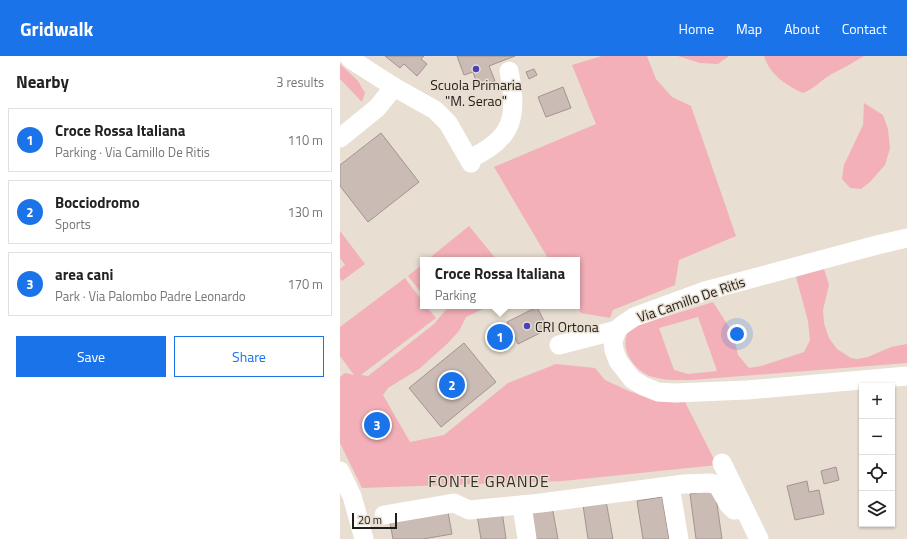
<!DOCTYPE html>
<html lang="en">
<head>
<meta charset="utf-8">
<style>
	:root { --surface:#fff; --page:#f2f2f2; --text:#222; --muted:#767676; --line:#e0e0e0; --accent:#1a73e8 }
	body { margin:0; font-family:"Titillium Web",sans-serif; background:var(--page); color:var(--text) }
	.controls { position:absolute; right:12px; bottom:12px; display:grid; overflow:hidden; border-radius:0px; box-shadow:0 1px 3px #0004 }
	.controls button { width:36px; height:36px; display:grid; place-items:center; padding:0; border:0; border-bottom:1px solid var(--line); background:var(--surface); color:var(--text); font:20px sans-serif }
	.scale { position:absolute; left:12px; bottom:10px; width:45px; box-sizing:border-box; padding-left:4px; border:2px solid #211e19; border-top:0; font-size:11px; line-height:14px; white-space:nowrap; color:#211e19; -webkit-text-stroke:3px #e8ded2; paint-order:stroke }
	.you { position:absolute; left:397px; top:278px; width:14px; height:14px; margin:-10px; border:3px solid #fff; border-radius:50%; background:#1a73e8; box-shadow:0 0 0 6px #1a73e833 }
	.badge { display:grid; place-items:center; width:26px; height:26px; border-radius:50%; background:var(--accent); color:#fff; font-size:13px; font-weight:700 }
	.pin { position:absolute; translate:-50% -50%; border:2px solid #fff; box-shadow:0 1px 4px #0006 }
	.popup { position:absolute; left:80px; top:201px; width:160px; height:52px; box-sizing:border-box; display:grid; place-content:center; border-radius:0px; background:var(--surface); filter:drop-shadow(0 1px 3px #0005); font-size:13px; white-space:nowrap; color:var(--muted) }
	.popup b { font-size:15px; color:var(--text) }
	.popup::after { content:''; position:absolute; left:50%; top:100%; margin-left:-8px; border:8px solid transparent; border-top-color:var(--surface) }
	.list { margin:0; padding:0; list-style:none }
	h2 { display:flex; justify-content:space-between; align-items:center; height:52px; margin:0; padding:0 16px; font-size:17px }
	h2 small { font-size:13px; font-weight:400; color:var(--muted) }
	.list li { display:grid; grid-template-columns:26px 1fr auto; gap:12px; align-items:center; box-sizing:border-box; height:64px; margin:0 8px 8px; padding:0 8px; border:1px solid var(--line); border-radius:0px }
	.list b { display:block; font-size:15px; white-space:nowrap }
	.list p { margin:0; font-size:13px; white-space:nowrap; color:var(--muted) }
	.list em { font-size:13px; font-style:normal; color:var(--muted) }
	.actions { display:flex; gap:8px; padding:12px 16px }
	.actions a { flex:1; padding:9px 0; border:1px solid var(--accent); border-radius:0px; text-align:center; font-size:14px; color:var(--accent) }
	.actions .main { background:var(--accent); color:#fff }
	.icon { flex:none; width:22px; height:22px; fill:none; stroke:currentColor; stroke-width:2; stroke-linecap:round; stroke-linejoin:round }
	.map { position:relative; flex:none; width:567px; height:483px; overflow:hidden }
	header { display:flex; align-items:center; gap:24px; box-sizing:border-box; height:56px; padding:0 20px; background:var(--accent); color:#fff }
	header strong { font-size:19px }
	nav { display:flex; gap:22px; margin-inline-start:auto; font-size:14px }
	main { display:flex }
	aside { flex:1; background:var(--surface) }
	.map>svg:first-child { display:block }
	.green { fill:#f3b0b8; fill-rule:evenodd }
	.building { fill:#cabbb5; stroke:#a3948f }
	.lines { fill:none; stroke-linecap:round; stroke-linejoin:round }
	.minor { stroke:#fff; stroke-width:19 }
	.poi-dot { fill:#4b40b7; stroke:#e8ded2; stroke-width:1.5 }
	.labels { text-anchor:middle; dominant-baseline:central; stroke-width:3; stroke-linejoin:round; paint-order:stroke }
	.poi-label { font-size:14px; fill:#211e19; stroke:#e8ded2 }
	.street-label { font-size:14px; fill:#211e19; stroke:#e8ded2 }
	.quarter-label { font-size:16px; letter-spacing:1px; fill:#372f26; stroke:#e8ded2 }
</style>
</head>
<body>
<header>
<strong>Gridwalk</strong>
<nav><a>Home</a><a>Map</a><a>About</a><a>Contact</a></nav>
</header>
<main>
<aside>
<h2>Nearby<small>3 results</small></h2>
<ul class="list">
<li><span class="badge">1</span><div><b>Croce Rossa Italiana</b><p>Parking · Via Camillo De Ritis</p></div><em>110 m</em></li>
<li><span class="badge">2</span><div><b>Bocciodromo</b><p>Sports</p></div><em>130 m</em></li>
<li><span class="badge">3</span><div><b>area cani</b><p>Park · Via Palombo Padre Leonardo</p></div><em>170 m</em></li>
</ul>
<div class="actions"><a class="main">Save</a><a>Share</a></div>
</aside>
<div class="map">
<svg width="567" height="483" viewBox="0 0 567 483">
	<rect width="100%" height="100%" fill="#e8ded2"/>
	<g class="green">
		<path d="M262 0H307L316 23 332 41 351 50 396 180 339 204 335 229 273 254 270 262 241 257 236 250 237 204H209L154 111 256 68 232 9Z"/>
		<path d="M338 0H389L378 8 360 7Z"/>
		<path d="M424 0H524C513 7 501 13 490 19 480 25 475 32 463 37 446 29 430 19 424 0Z"/>
		<path d="M0 8 18 25 25 37 22 46 0 23Z"/>
		<path d="M524 47 543 59 548 73 550 92 545 109 530 126 521 133 510 132 502 123 504 109 523 69Z"/>
		<path d="M129 170 156 203 87 204Z"/>
		<path d="M0 175 25 208 2 225 0 222V213L5 209 0 202Z"/>
		<path d="M83 208V239L68 220Z"/>
		<path d="M484 213 489 229 483 254 484 267 489 282 497 293 511 302 517 303 528 301 551 291 567 288V307L351 324C338 324 326 325 313 321 297 317 280 296 287 278 289 274 293 272 296 270L373 246 393 277 398 299 409 312 421 310 464 296 470 284 468 265 456 221ZM358 261 377 315 348 318 334 314 319 272Z"/>
		<path d="M65 222 83 246V250H86L96 262 21 319 28 320 94 268 109 250H149L126 261 119 275 107 288 79 313 48 332 43 339 70 386 104 379 168 327 216 308 255 312 265 324 291 336 322 343 343 342 377 409 223 425 22 432 0 387V321L5 317 14 319 0 300V271Z"/>
	</g>
	<g class="building">
		<path d="M45 0H84L81 3 87 8 77 20 64 8 60 12Z"/>
		<path d="M117 0H175L149 10 155 25 138 31 133 16 124 19Z"/>
		<path d="M194 13 197 19 189 23 186 16Z"/>
		<path d="M223 31 231 52 206 61 198 41Z"/>
		<path d="M41 77 79 126 28 166 0 130V109Z"/>
		<path d="M197 251 208 273 178 288 167 266Z"/>
		<path d="M124 287 156 326 101 371 69 332Z"/>
		<path d="M496 411 499 424 484 428 481 415Z"/>
		<path d="M467 425 469 436 479 434 484 458 455 464 447 430Z"/>
		<path d="M375 434 382 483H356L350 438Z"/>
		<path d="M322 441 329 483H303L297 445Z"/>
		<path d="M266 445 273 483H248L243 449Z"/>
		<path d="M212 450 218 483H194L189 453Z"/>
		<path d="M107 451 112 478 83 483H53L49 462Z"/>
		<path d="M162 455 166 483H141L137 459Z"/>
	</g>
	<g class="lines">
		<g class="minor">
			<path d="M8 0 12 4 54 31 95 54 108 67 131 107"/>
			<path d="M0 82 37 52 54 31"/>
			<path d="M129 103C174 83 178 60 169 15"/>
			<path d="M567 182 537 189 365 235 294 261 281 270 277 274 273 285 274 294 278 305 292 323 303 330 318 336 335 337 407 334 567 320"/>
			<path d="M219 289 277 274"/>
			<path d="M382 407 419 483"/>
			<path d="M0 415 12 440 24 483"/>
			<path d="M330 430 339 483"/>
			<path d="M182 449 187 483"/>
			<path d="M44 459 114 447 129 454 201 447 344 428 371 427 378 430 389 449 394 454 404 453"/>
		</g>
	</g>
	<g class="poi-dot">
		<circle cx="136" cy="13" r="4"/>
		<circle cx="187" cy="270" r="4"/>
	</g>
	<g class="labels">
		<g class="poi-label">
			<text x="136" y="28">Scuola Primaria<tspan x="136" dy="16">"M. Serao"</tspan></text>
			<text x="195" y="270" text-anchor="start">CRI Ortona</text>
		</g>
		<g class="street-label">
			<text transform="translate(351 243) rotate(-19)">Via Camillo De Ritis</text>
		</g>
		<g class="quarter-label">
			<text x="149" y="425">FONTE GRANDE</text>
		</g>
	</g>
</svg>
<div class="controls">
<button>+</button>
<button>−</button>
<button><svg class="icon" aria-label="locate" viewBox="0 0 24 24"><circle cx="12" cy="12" r="6"/><path d="M12 2v4M12 18v4M2 12h4M18 12h4"/></svg></button>
<button><svg class="icon" aria-label="layers" viewBox="0 0 24 24"><path d="M12 4l9 5-9 5-9-5zM3 14l9 5 9-5"/></svg></button>
</div>
<div class="scale">20 m</div>
<div class="you"></div>
<div class="pin badge" style="left:160px;top:281px">1</div>
<div class="popup"><b>Croce Rossa Italiana</b>Parking</div>
<div class="pin badge" style="left:112px;top:329px">2</div>
<div class="pin badge" style="left:37px;top:369px">3</div>
</div>
</main>
</body>
</html>
